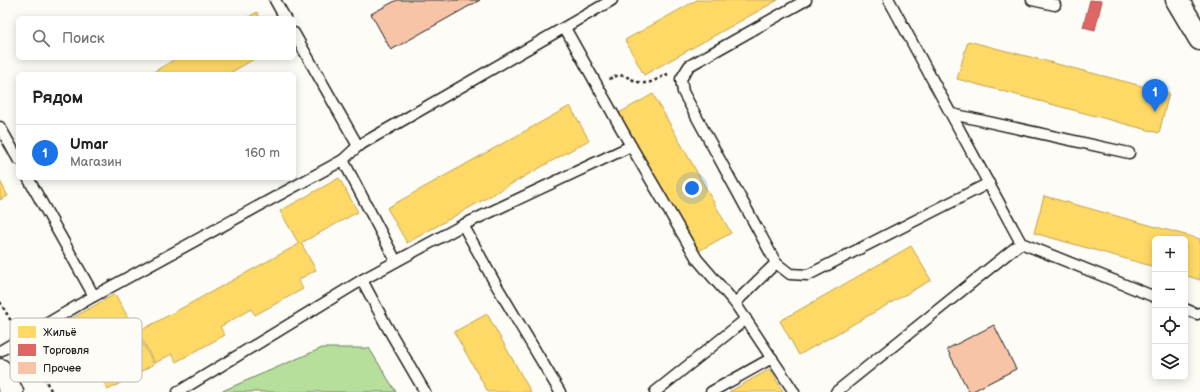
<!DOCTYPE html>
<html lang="ru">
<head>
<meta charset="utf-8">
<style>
	:root { --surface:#fff; --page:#f6f6f6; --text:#222; --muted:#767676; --line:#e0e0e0; --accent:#1a73e8 }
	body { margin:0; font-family:"Balsamiq Sans",sans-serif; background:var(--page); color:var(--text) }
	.controls { position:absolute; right:12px; bottom:12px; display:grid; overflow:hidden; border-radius:6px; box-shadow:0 2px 10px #0003 }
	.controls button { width:36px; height:36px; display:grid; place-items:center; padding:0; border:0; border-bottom:1px solid var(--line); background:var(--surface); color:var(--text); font:20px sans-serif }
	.you { position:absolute; left:692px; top:188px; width:14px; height:14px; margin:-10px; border:3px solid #fff; border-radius:50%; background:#1a73e8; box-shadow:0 0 0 6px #1a73e833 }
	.badge { display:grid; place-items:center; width:26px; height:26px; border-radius:50%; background:var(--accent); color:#fff; font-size:13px; font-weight:700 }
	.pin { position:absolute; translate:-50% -33px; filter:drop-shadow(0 1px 2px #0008) }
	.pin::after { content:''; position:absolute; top:21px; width:14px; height:12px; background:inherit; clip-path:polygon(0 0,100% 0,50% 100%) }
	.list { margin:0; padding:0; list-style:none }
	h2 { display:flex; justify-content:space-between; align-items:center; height:52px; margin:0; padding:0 16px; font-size:17px }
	h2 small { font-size:13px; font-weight:400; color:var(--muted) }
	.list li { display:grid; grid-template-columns:26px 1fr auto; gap:12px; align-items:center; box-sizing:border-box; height:56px; padding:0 16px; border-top:1px solid var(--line) }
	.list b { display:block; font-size:15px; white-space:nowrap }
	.list p { margin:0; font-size:13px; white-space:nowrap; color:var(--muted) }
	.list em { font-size:13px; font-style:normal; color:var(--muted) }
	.icon { flex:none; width:22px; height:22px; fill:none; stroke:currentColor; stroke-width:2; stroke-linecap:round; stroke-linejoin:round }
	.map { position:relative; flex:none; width:1200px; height:392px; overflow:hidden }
	.search { position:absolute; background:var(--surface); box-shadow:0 2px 10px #0003; left:16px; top:16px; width:280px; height:44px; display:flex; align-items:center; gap:10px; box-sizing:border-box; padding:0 14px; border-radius:6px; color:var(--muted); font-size:15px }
	.panel { position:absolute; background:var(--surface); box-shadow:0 2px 10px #0003; left:16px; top:72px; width:280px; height:108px; border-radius:6px }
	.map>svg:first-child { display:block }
	.green { fill:#b6df9c; stroke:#697e5c }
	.homes { fill:#ffd966; stroke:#bba050 }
	.shops { fill:#e06666; stroke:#a55050 }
	.building { fill:#f7c4a7; stroke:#1c1c1c }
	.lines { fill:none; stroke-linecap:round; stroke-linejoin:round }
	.service-casing { stroke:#1c1c1c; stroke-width:13 }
	.secondary-casing { stroke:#1c1c1c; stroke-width:25 }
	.path { stroke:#1c1c1c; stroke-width:2.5; stroke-dasharray:3 3; stroke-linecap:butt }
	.service { stroke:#fdfcf7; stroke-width:10 }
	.secondary { stroke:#fdfcf7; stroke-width:22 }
	.key { fill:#fdfcf7; stroke:#bab9b5; stroke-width:1 }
	.key-label { font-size:11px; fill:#1c1c1c }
</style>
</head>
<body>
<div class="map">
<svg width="1200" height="392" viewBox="0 0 1200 392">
	<rect width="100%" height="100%" fill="#fdfcf7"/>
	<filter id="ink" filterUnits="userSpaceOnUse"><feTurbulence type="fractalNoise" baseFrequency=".025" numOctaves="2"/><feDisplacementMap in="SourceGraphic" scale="8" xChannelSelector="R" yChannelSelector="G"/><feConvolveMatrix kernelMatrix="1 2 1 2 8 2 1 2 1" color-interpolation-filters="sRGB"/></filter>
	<g filter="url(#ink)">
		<path class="green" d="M322 348H369L396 392H220Z"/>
		<g class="homes">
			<path d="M697 0H778L644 75 625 40Z"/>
			<path d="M257 12 260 18H247Z"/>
			<path d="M968 41 1169 93 1159 133 957 79Z"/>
			<path d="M177 58H256L228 74H150Z"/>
			<path d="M653 94 731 233 697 252 619 113Z"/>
			<path d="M570 106 589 140 407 243 387 208Z"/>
			<path d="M339 178 358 212 301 243 316 270 298 280 303 289 255 315 251 309 220 327 225 335 176 362 172 354 155 363 138 332 299 244 280 211Z"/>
			<path d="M0 181 8 196 0 200Z"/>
			<path d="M1044 196 1200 239V280L1185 275V239H1155V267L1034 233Z"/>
			<path d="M911 246 931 280 799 355 780 321Z"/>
			<path d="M115 294 154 364 108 390 69 320Z"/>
			<path d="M487 314 531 392H488L454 332Z"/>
			<path d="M770 369 783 392H729Z"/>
		</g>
		<path class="shops" d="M1090 0 1102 1 1095 30 1083 27Z"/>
		<g class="building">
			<path d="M397 0H480L391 50 371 14Z"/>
			<path d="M994 325 1016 369 971 392H969L947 349Z"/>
		</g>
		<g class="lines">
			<g class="service-casing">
				<g id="service">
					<path d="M275 0 285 18"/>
					<path d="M806 0 689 66 681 79 683 92 776 263 790 274 808 275 989 183"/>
					<path d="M889 0 1021 243 1155 297"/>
					<path d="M1032 0 1055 5"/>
					<path d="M565 28 631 146 697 259 735 303 794 392"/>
					<path d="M294 33 358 146"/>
					<path d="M952 114 1129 153"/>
					<path d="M0 127 18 159"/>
					<path d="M343 160 396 261"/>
					<path d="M28 178 94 296"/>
					<path d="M362 280 386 325 425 392"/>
					<path d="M735 303 776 263"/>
					<path d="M1185 309 1197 314 1200 313"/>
					<path d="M0 351 94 296 343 160 358 146 612 0"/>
					<path d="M178 392 362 280 463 225"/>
					<path d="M560 392 495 283 463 225 631 146"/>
					<path d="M655 392 746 319"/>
					<path d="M711 392 772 358"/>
					<path d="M836 392 1021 243"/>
				</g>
			</g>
			<g class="secondary-casing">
				<g id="secondary">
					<path d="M1177 0 1200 39"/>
					<path d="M0 370 12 392"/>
				</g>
			</g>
			<g class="path">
				<path d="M609 79C626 70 628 81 643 83 651 84 660 77 668 74"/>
				<path d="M0 302 14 326"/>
				<path d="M29 351 52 392"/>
			</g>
			<use href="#service" class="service"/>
			<use href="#secondary" class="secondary"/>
		</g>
	</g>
	<rect x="10" y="318" width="132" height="64" rx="6" class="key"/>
	<rect x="18" y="326" width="18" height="12" fill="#ffd966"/>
	<rect x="18" y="344" width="18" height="12" fill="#e06666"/>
	<rect x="18" y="362" width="18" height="12" fill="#f7c4a7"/>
	<g class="key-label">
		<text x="43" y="336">Жильё</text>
		<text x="43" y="354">Торговля</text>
		<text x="43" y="372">Прочее</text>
	</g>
</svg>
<div class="controls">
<button>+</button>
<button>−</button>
<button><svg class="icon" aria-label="locate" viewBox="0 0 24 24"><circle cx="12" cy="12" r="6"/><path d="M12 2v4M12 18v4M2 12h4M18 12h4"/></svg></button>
<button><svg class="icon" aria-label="layers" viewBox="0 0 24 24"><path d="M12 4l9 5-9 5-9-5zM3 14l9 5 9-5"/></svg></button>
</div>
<div class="you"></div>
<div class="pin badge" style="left:1155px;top:112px">1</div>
<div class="search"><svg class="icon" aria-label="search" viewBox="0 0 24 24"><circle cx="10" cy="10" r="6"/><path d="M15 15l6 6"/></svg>Поиск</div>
<section class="panel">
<h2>Рядом<small></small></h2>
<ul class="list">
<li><span class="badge">1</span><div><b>Umar</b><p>Магазин</p></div><em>160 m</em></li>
</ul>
</section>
</div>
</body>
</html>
